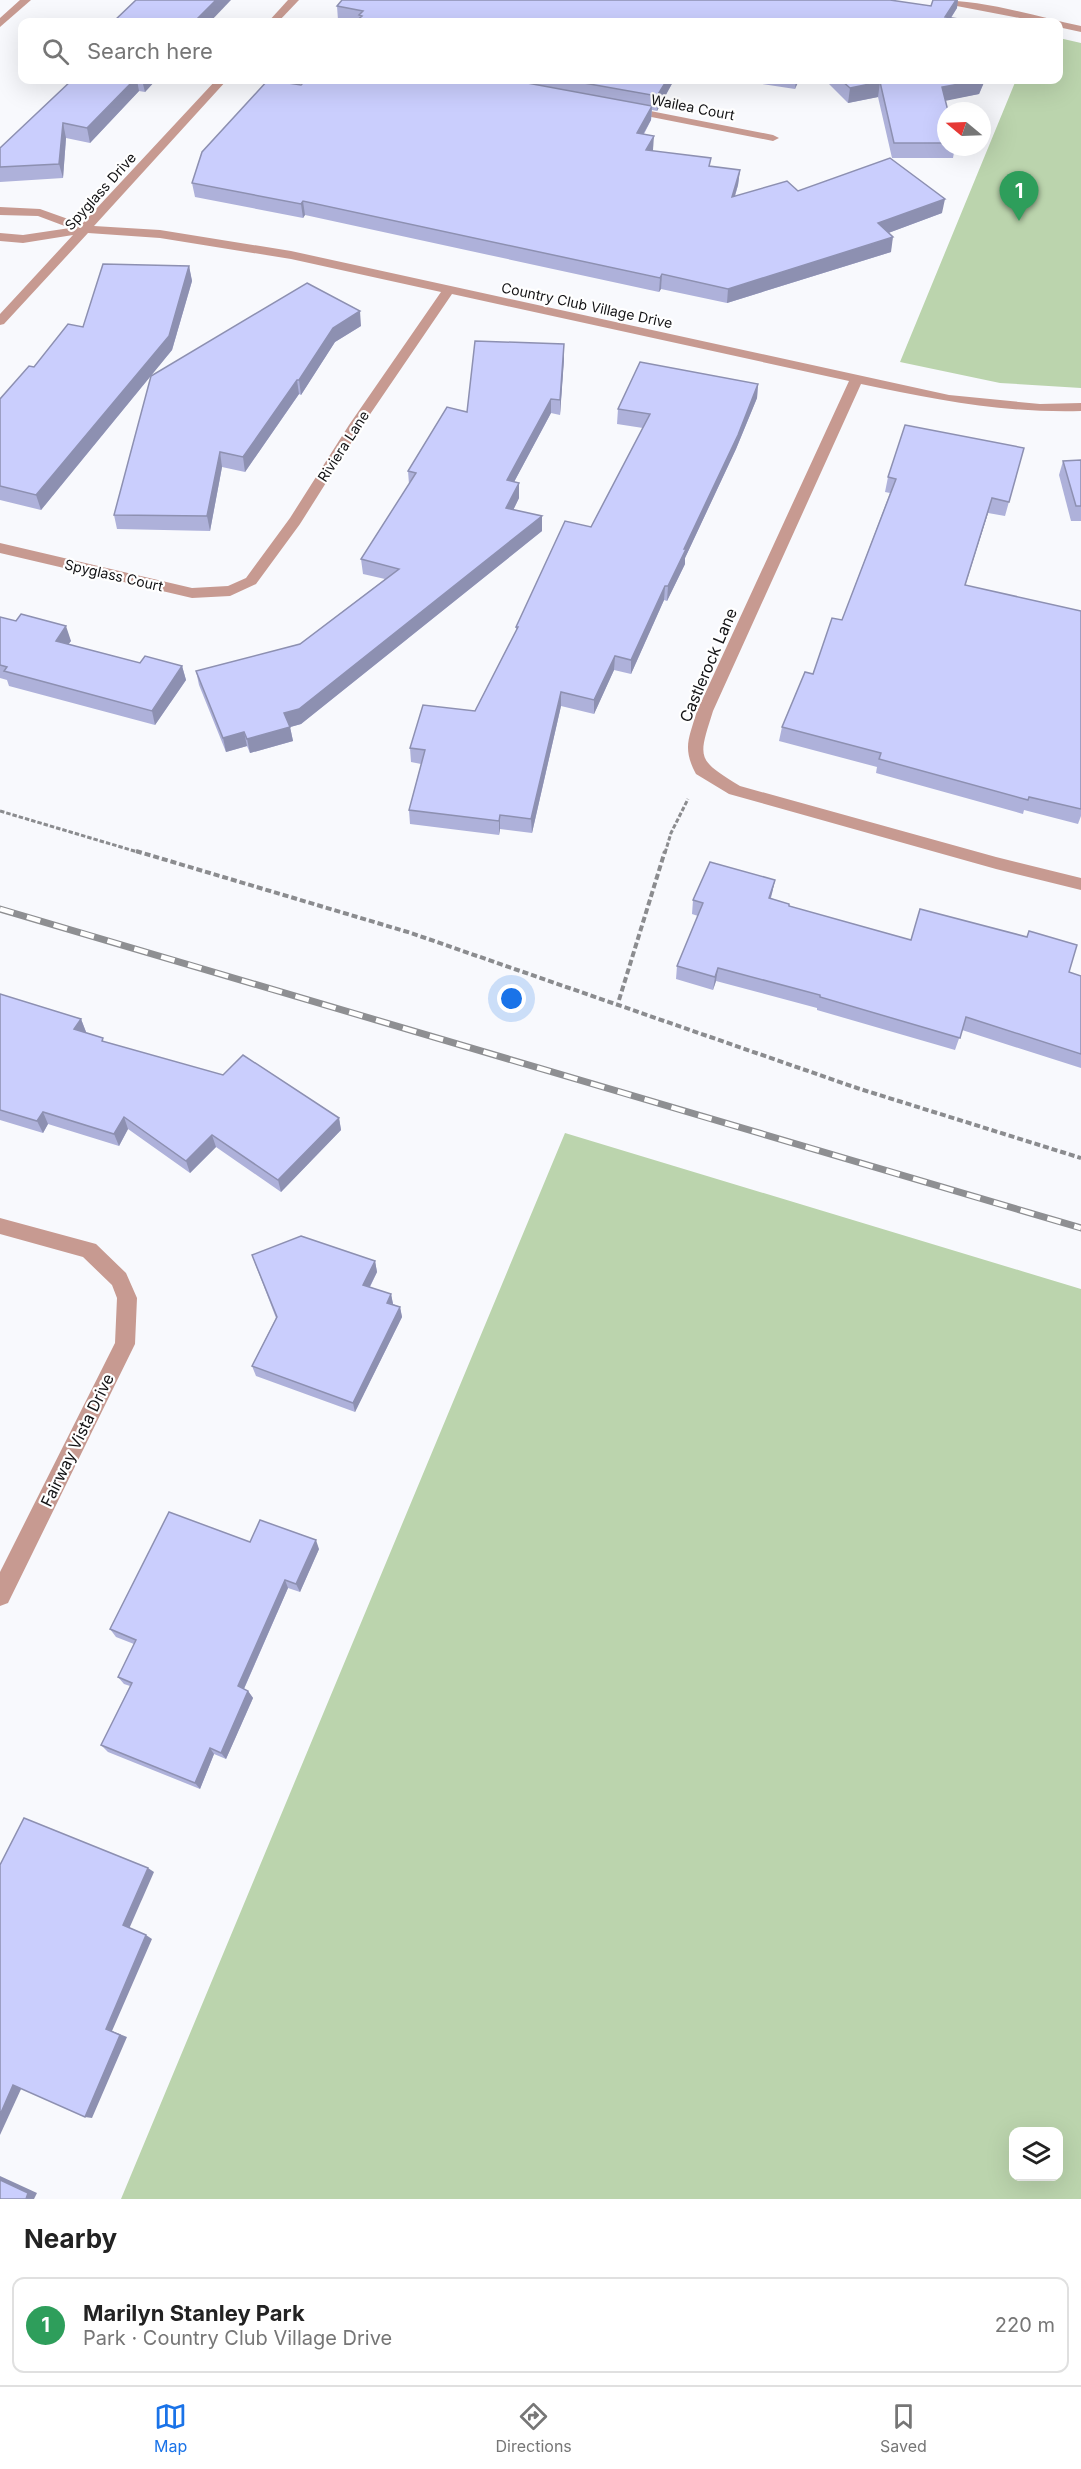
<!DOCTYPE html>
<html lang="en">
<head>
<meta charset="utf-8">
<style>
	:root { --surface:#fff; --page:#f2f2f2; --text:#222; --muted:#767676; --line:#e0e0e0; --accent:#1a73e8 }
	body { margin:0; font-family:Inter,sans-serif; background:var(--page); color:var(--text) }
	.controls { position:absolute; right:18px; bottom:18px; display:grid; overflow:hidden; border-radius:12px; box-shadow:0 6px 24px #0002 }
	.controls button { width:54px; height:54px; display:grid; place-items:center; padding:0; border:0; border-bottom:2px solid var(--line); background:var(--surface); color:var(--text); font:30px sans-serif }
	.compass { position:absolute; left:937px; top:102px; width:54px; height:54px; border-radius:50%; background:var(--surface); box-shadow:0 6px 24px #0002; rotate:289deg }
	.you { position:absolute; left:512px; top:999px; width:21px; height:21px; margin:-15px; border:4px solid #fff; border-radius:50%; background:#1a73e8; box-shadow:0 0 0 9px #1a73e833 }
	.badge { display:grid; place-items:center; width:39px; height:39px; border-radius:50%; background:var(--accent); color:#fff; font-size:20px; font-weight:700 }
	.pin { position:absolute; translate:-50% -50px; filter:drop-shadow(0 2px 3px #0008) }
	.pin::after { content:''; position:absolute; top:32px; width:21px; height:18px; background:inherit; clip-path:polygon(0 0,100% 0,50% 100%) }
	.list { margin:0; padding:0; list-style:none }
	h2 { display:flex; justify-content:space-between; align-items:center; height:78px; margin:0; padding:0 24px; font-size:26px }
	h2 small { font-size:20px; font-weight:400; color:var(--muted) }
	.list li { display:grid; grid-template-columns:39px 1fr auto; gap:18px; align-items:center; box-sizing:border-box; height:96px; margin:0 12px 12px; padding:0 12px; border:2px solid var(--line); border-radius:12px }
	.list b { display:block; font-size:22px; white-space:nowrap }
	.list p { margin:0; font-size:20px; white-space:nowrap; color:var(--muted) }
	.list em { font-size:20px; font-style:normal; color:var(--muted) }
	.icon { flex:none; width:33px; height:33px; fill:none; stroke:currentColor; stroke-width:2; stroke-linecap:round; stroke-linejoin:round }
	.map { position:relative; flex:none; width:1081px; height:2199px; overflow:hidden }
	.search { position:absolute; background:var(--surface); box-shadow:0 6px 24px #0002; left:18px; right:18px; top:18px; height:66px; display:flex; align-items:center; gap:15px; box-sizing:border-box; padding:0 21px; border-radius:12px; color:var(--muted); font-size:22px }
	.sheet { height:186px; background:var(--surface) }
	nav { display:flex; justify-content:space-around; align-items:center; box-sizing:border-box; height:84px; border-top:2px solid var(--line); background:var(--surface); font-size:16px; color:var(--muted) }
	nav a { display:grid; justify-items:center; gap:3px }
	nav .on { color:var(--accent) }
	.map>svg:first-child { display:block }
	.green { fill:#bbd4ad; fill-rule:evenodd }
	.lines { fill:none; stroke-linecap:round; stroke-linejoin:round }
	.path-far1 { stroke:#8b8c8f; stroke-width:3; stroke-dasharray:4.5 2; stroke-linecap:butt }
	.path { stroke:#8b8c8f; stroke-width:4; stroke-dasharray:6 3; stroke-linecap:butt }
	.minor { fill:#c79a91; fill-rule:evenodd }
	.rail-casing { stroke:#8e8f92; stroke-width:7 }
	.rail { stroke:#fff; stroke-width:4.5; stroke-dasharray:14; stroke-linecap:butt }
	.wall { fill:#aeb1da }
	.shaded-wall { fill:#8d90b1 }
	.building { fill:#cacefd; stroke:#8d90b1; stroke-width:1.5 }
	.labels { text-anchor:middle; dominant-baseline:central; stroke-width:4.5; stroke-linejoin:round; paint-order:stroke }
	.far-street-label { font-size:14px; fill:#131315; stroke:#fff }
	.street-label { font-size:16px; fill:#131315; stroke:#fff }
</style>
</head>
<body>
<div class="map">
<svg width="1081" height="2199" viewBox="0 0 1081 2199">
	<rect width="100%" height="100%" fill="#f8f9fd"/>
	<g class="green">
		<path d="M1059 38 1081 43V388L1000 383 900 362 1016 80H1058Z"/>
		<path d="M565 1133 1081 1289V2199H121ZM1014 2132H1058V2176H1014Z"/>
	</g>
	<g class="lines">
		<g class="path-far1">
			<path d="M0 811 141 853"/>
			<path d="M665 853 671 833 688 799"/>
		</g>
		<g class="path">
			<path d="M136 851 411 933 857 1088 1081 1158"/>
			<path d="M619 1000 665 851"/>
		</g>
		<g class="minor">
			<path d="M20 0H31L0 27V18Z"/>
			<path d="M288 0H299L278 22H268Z"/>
			<path d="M936 0C985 0 1034 16 1081 26V32L1058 27V22H1041L941 3Z"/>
			<path d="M216 80H227L94 226 160 230 291 251 949 395 1040 404 1081 403V411C1003 413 937 400 861 384L713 711C698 759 696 759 740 786L996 857 1081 878V890L996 869 729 794 696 774C682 748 689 738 697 711L849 381 452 294 360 429 300 524 256 584 230 596 192 598 0 553V543L192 588 228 586 246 578 290 518 349 425 441 292 291 259 160 238 88 233 4 324 0 325V314L73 235 23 243 0 241V233L23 235 70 228 38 216 0 215V207L40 209 82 224Z"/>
			<path d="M630 107 773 135 779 138 773 141 626 112V108Z"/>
			<path d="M0 1218 96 1244 126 1273 137 1298 135 1344 8 1603 0 1606V1572L115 1343 117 1298 112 1285 83 1257 0 1234Z"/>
		</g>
		<g class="rail-casing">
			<path id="rail" d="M0 909 1081 1228"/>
		</g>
		<use href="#rail" class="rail"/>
	</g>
	<g class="wall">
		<path d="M337 6H931L957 8 951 18 979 22H350L338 20Z"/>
		<path d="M72 80H156L145 92 139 91 90 143 66 138 63 178 0 182V148Z"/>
		<path d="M306 80H674L657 111 652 110 651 120 644 134 653 151 711 167 740 170 738 185 735 196 798 191 942 213 888 233 891 252 727 303 661 289 659 292 305 215 303 218 195 197 192 183 301 85Z"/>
		<path d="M736 80H799L795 89Z"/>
		<path d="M825 80H985L979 94 946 100V147H955L953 158H892L878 97 848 103Z"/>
		<path d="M189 266 192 281 172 350 41 510 0 500V399L34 367 83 327Z"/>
		<path d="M361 326 335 342 301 395 299 394 245 472 222 467 210 531 117 529 114 515 151 376Z"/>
		<path d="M564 359 560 415 551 413 514 482 519 498 513 510 542 516V531L301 724 290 727 293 741 250 753 247 746 226 752 199 685 196 671 300 644 385 579 363 574 361 559 409 484 408 471 467 412Z"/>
		<path d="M758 384 757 398 736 449 685 558V564L667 601 664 600 631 674 614 670 594 714 561 706 532 833 500 829 499 835 410 824 409 810 421 764 411 762 410 748 475 711 516 631V627L591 527 643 428 617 424 618 409Z"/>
		<path d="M1024 448 1005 516 988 513 965 585 1081 611V816L1078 824 1024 810 1023 814 876 773 877 767 779 741 782 727 813 674 842 620 890 493 885 492 888 477Z"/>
		<path d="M1081 460V521H1071L1059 475 1063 461Z"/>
		<path d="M0 617 71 641 68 644 140 663 182 666 186 680 155 725 9 686 7 680 0 678Z"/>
		<path d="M775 880 771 898 789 906 911 940 1069 972 1081 976V1068L962 1030 955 1050 817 1010V1008L716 981 713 990 676 979 677 966 698 916 692 914 693 900Z"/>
		<path d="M0 994 81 1019 86 1032 85 1033 105 1042 339 1118 341 1130 281 1192 216 1147 190 1173 128 1129 119 1146 48 1124 43 1133 0 1120Z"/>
		<path d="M252 1255 375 1261 377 1272 370 1287 391 1294 393 1304 400 1307 402 1317 355 1412 256 1376 252 1366 276 1318 256 1266Z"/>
		<path d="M250 1542 319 1549 300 1592 288 1588 244 1689 248 1691 253 1698 226 1759 214 1754 200 1789 108 1752 101 1745 130 1686 124 1684 118 1677 134 1644 116 1637 110 1629Z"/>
	</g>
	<g class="shaded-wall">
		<path d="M216 0H231L210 22H194Z"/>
		<path d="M956 0H958L957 8 948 22 945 17Z"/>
		<path d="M134 80H137L139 91 90 143 87 128Z"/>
		<path d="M142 80H156L145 92Z"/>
		<path d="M667 80H674L657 111V96Z"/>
		<path d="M796 80H799L795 89Z"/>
		<path d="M981 80H985L979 94 940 102 942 87Z"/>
		<path d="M880 82 878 97 848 103 850 88Z"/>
		<path d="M652 106 651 120 636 147 637 133Z"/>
		<path d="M63 123 66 138 63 178 59 164Z"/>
		<path d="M654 136 653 150 645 165 646 150Z"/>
		<path d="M740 170 738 185 730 212 732 197Z"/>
		<path d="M945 199 942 213 875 238 878 223Z"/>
		<path d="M303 201 305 215 303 218 301 204Z"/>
		<path d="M893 237 891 252 727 303 728 289Z"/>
		<path d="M189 266 192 281 172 350 41 510 36 495Z"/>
		<path d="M662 274 661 289 659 292 660 278Z"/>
		<path d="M360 311 361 326 335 342 301 395 299 380 333 328Z"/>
		<path d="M564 344V359L560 415V400Z"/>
		<path d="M297 380 299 394 245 472 243 457Z"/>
		<path d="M758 384 757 398 736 449 685 558V564L667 601 668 586 684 549Z"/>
		<path d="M551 399V413L507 495V480Z"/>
		<path d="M220 452 222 467 210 531 207 516Z"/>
		<path d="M519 483V498L507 523 506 508Z"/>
		<path d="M992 498 988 513 961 599 965 585Z"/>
		<path d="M542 516V531L301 724 287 728 284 713Z"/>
		<path d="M665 586 664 600 631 674V660Z"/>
		<path d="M66 626 71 641 60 655 56 641Z"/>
		<path d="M615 656 614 670 594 714V700Z"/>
		<path d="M182 666 186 680 155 725 152 711Z"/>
		<path d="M561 692V706L532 833 531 819Z"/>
		<path d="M290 727 293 741 250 753 247 739Z"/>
		<path d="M244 732 247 746 226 752 223 738Z"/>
		<path d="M500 815V829L499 835V821Z"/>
		<path d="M775 880 772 893 766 911 769 898Z"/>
		<path d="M718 968 716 981 713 990 715 977Z"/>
		<path d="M81 1019 86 1032 79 1042 74 1029Z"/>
		<path d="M43 1112 48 1124 43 1133 37 1121Z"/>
		<path d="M124 1117 128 1129 119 1146 114 1134Z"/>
		<path d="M339 1118 341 1130 281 1192 278 1180Z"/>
		<path d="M212 1135 216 1147 190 1173 186 1161Z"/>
		<path d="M375 1261 377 1272 365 1296 363 1285Z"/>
		<path d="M391 1294 393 1304 387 1303Z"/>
		<path d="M400 1307 402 1317 355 1412 353 1403Z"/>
		<path d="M316 1540 319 1549 300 1592 296 1584Z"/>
		<path d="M285 1580 288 1588 242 1693 238 1686Z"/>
		<path d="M248 1691 253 1698 226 1759 221 1753Z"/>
		<path d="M210 1748 214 1754 200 1789 195 1783Z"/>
		<path d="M148 1868 154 1872 129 1929 123 1925Z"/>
		<path d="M146 1935 152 1939 112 2031 127 2037 92 2118 85 2117 106 2029Z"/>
		<path d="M13 2085 22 2087 0 2135V2115Z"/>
		<path d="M0 2176 37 2193 34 2199H26L0 2180Z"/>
	</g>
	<g class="building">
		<path d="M136 0H216L194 22H113Z"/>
		<path d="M342 0H890L931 6 933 0H956L945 17 979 22H355L362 16 359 15 363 11 337 6Z"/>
		<path d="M72 80H134L87 128 63 123 59 164 0 167V148Z"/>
		<path d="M268 80 301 85 306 80H511L652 106 637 133 654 136 646 150 711 158 709 166 740 170 732 197 787 181 798 191 890 158 945 199 878 223 893 237 728 289 662 274 660 278 303 201 301 204 192 183 202 152Z"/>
		<path d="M567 80H667L657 96Z"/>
		<path d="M841 80H981L942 87 948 111H946V143H894L880 82 850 88Z"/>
		<path d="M103 264 189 266 169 336 36 495 0 486V399L29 366 34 367 68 324 83 327Z"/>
		<path d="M307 283 360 311 333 328 299 380H297L243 457 220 452 207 516 114 515 151 376Z"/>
		<path d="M475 341 564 344 560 400 551 399 507 480 519 483 506 508 542 516 299 709 284 713 290 727 247 739 244 732 223 738 196 671 300 644 399 569 361 559 416 473 408 471 447 407 467 412Z"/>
		<path d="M640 362 758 384 738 435 684 549H686L668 586H665L631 660 615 656 594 700 561 692 531 819 500 815 499 821 409 810 425 750 410 748 423 705 475 711 518 627H516L565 521 591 527 650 414 618 409Z"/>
		<path d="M905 425 1024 448 1009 502 992 498 965 585 1081 611V809L1029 797 1028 800 879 759 881 753 782 727 805 672 813 674 832 618 842 620 896 479 888 477Z"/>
		<path d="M1081 460V506H1076L1063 461Z"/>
		<path d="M21 614 66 626 56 641 140 663 145 656 182 666 152 711 4 671 7 667 0 665V617L16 621Z"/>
		<path d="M710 862 775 880 769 898 789 904V906L911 940 920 909 1027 937 1029 931 1077 945 1069 972 1081 976V1054L966 1017 960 1038 820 997V995L718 968 715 977 677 966 703 903 693 900Z"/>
		<path d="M0 994 81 1019 74 1029 103 1038 102 1041 223 1075 243 1055 339 1118 278 1180 212 1135 186 1161 124 1117 114 1134 43 1112 37 1121 0 1110Z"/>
		<path d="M301 1236 375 1261 363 1285 391 1294 387 1303 400 1307 353 1403 252 1366 277 1317 252 1255Z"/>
		<path d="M169 1512 250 1542 260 1520 316 1540 296 1584 285 1580 238 1686 248 1691 221 1753 210 1748 195 1783 101 1745 132 1683 118 1677 136 1640 110 1629Z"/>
		<path d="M24 1818 148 1868 123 1925 146 1935 106 2029 120 2035 85 2117 13 2085 0 2115V1865Z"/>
		<path d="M0 2180 28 2193 26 2199H0Z"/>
	</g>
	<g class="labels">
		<g class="far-street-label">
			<text transform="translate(693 107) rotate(11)">Wailea Court</text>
			<text transform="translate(100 191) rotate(-48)">Spyglass Drive</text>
			<text transform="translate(587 305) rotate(12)">Country Club Village Drive</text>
			<text transform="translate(343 446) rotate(-57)">Riviera Lane</text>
			<text transform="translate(114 575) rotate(13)">Spyglass Court</text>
		</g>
		<g class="street-label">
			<text transform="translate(708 665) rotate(-67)">Castlerock Lane</text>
			<text transform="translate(77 1440) rotate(-64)">Fairway Vista Drive</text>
		</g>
	</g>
</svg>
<div class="controls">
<button><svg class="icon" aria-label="layers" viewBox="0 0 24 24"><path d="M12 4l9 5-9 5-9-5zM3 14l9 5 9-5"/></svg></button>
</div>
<svg class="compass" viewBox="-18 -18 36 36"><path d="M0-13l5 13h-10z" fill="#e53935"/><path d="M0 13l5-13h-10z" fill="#767676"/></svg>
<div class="you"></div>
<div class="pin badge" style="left:1019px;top:221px;background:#2e9e5b">1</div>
<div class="search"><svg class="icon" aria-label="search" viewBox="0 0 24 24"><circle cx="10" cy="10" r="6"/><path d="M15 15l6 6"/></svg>Search here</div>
</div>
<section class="sheet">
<h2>Nearby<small></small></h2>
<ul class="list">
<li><span class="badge" style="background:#2e9e5b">1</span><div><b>Marilyn Stanley Park</b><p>Park · Country Club Village Drive</p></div><em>220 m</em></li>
</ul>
</section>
<nav>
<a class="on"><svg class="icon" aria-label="map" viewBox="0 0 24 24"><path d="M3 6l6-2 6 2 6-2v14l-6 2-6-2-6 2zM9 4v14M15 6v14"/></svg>Map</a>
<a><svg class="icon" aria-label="directions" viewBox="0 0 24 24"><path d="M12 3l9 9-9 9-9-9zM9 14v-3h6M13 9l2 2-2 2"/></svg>Directions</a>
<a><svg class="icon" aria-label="saved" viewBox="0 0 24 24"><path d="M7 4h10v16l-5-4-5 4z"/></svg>Saved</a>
</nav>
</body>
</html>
